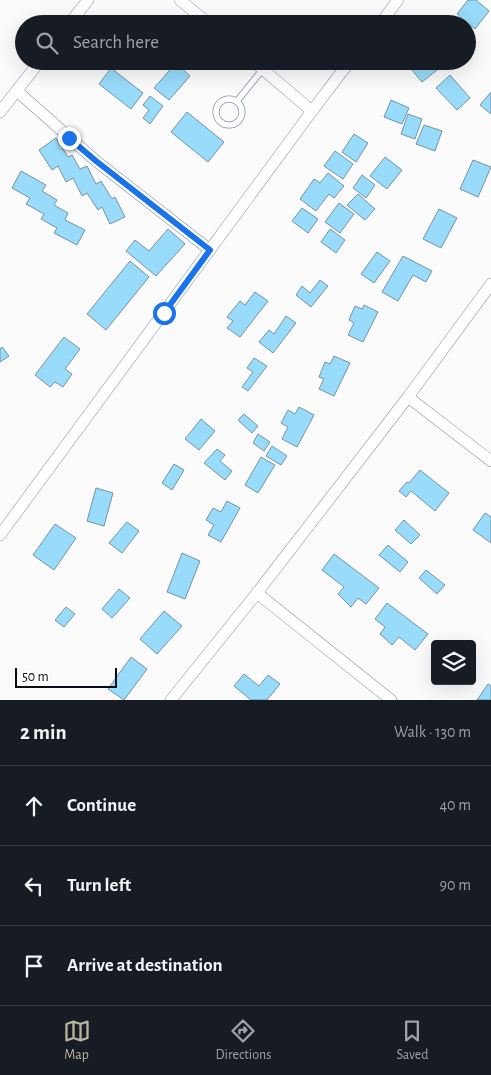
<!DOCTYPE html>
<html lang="en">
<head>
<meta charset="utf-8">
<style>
	:root { --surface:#171b24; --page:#20242c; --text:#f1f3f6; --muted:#9ea1a6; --line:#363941; --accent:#b8b39e }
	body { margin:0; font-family:"Alegreya Sans",sans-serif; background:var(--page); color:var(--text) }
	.controls { position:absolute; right:15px; bottom:15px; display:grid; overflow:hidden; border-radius:5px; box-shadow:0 5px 20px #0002 }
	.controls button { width:45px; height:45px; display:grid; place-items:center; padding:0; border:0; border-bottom:1px solid var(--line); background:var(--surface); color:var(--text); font:25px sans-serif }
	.scale { position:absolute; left:15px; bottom:12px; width:102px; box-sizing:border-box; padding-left:5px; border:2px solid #080c15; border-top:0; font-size:14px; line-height:18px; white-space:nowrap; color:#080c15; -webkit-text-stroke:4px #fff; paint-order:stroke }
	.stop { position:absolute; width:15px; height:15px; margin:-11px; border:4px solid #1a73e8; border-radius:50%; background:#fff }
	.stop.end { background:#1a73e8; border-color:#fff; box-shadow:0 1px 5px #0008 }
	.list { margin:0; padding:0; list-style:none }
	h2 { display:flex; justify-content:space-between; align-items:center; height:65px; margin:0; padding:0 20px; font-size:21px }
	h2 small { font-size:16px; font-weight:400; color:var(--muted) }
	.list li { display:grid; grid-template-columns:32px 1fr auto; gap:15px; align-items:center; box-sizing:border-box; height:80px; padding:0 20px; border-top:1px solid var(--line) }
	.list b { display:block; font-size:19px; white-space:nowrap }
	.list em { font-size:16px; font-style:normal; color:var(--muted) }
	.icon { flex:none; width:28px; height:28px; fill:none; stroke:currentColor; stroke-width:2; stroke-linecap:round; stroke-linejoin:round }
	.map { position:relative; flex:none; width:491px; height:700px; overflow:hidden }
	.search { position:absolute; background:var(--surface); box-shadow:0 5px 20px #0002; left:15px; right:15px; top:15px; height:55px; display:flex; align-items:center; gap:12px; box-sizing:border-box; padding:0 18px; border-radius:28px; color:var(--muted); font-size:19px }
	.sheet { height:305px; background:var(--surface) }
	nav { display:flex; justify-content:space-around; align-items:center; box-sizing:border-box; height:70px; border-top:1px solid var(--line); background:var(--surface); font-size:14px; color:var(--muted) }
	nav a { display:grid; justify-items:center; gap:2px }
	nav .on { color:var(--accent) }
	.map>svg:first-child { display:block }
	.building { fill:#98dbfb; stroke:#7693a2 }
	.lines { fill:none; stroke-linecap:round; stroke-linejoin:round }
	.lane-casing { stroke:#8391a9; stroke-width:7 }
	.street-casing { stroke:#8391a9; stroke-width:12 }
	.lane { stroke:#fff; stroke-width:5.5 }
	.street { stroke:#fff; stroke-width:11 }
	.route { stroke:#1a73e8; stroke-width:6 }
</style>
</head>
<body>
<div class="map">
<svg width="491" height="700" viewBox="0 0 491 700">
	<rect width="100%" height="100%" fill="#fbfbfb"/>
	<g class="building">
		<path d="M468 0H476L489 11 475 29 457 14Z"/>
		<path d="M420 61H437L441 67 422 82 411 69Z"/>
		<path d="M176 63 190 76 169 100 154 88Z"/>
		<path d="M111 68 143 93 131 109 99 84Z"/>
		<path d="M450 75 470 98 457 110 436 88Z"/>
		<path d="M491 92V114L480 105Z"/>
		<path d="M150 96 163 106 150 124 143 118 149 110 143 105Z"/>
		<path d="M391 100 409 108 402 124 384 117Z"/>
		<path d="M187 112 224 142 208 162 171 132Z"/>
		<path d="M408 114 422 119 415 139 401 134Z"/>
		<path d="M424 125 442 131 435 151 416 144Z"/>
		<path d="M354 134 368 143 356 162 342 152Z"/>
		<path d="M56 138 68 157 72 155 80 169 87 166 96 184 101 181 112 199 115 197 125 217 110 224 102 207 98 210 87 193 82 196 73 178 66 182 58 166 52 170 39 150Z"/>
		<path d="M335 151 353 164 343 179 324 166Z"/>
		<path d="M385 157 402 170 387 189 370 176Z"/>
		<path d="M473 160 491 167 478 197 460 189Z"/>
		<path d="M21 171 46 185 42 191 57 200 54 205 68 213 65 220 85 230 77 245 54 233 57 228 41 219 44 214 26 204 30 198 12 188Z"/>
		<path d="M328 173 344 186 334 198 329 194 316 211 300 199 314 179 320 183Z"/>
		<path d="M362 175 375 185 366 198 353 188Z"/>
		<path d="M358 194 375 209 365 220 347 205Z"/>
		<path d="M339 203 354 214 340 233 325 222Z"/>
		<path d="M302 208 318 219 308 233 292 221Z"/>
		<path d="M439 209 457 218 441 248 423 239Z"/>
		<path d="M168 229 185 244 156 276 126 251 135 240 149 251Z"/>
		<path d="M330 229 345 240 336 253 321 242Z"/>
		<path d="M377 252 390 261 374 283 361 274Z"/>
		<path d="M403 256 432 271 426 282 413 275 398 301 382 292Z"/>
		<path d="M130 261 149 277 106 330 87 314Z"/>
		<path d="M320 280 328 286 311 307 296 295 302 286 310 293Z"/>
		<path d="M255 292 268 301 240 337 227 328 233 321 227 317 240 301 245 305Z"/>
		<path d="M364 305 378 312 363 342 348 335 354 323 349 320 355 306 362 309Z"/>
		<path d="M286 316 296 323 273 353 259 342 269 330 274 334Z"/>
		<path d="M64 337 80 349 65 369 72 374 63 387 55 382 50 387 35 375Z"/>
		<path d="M2 347 9 356 0 362V349Z"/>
		<path d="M334 356 350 363 334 396 319 389 324 379 319 377 325 362 330 364Z"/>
		<path d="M254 358 267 366 248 391 242 387 253 372 247 368Z"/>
		<path d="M299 407 314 415 297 447 282 439 288 427 281 423 288 410 295 414Z"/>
		<path d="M244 414 258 426 252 433 238 420Z"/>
		<path d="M201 419 215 431 199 450 185 439Z"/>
		<path d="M258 434 270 442 264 451 253 443Z"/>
		<path d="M272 446 287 456 281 465 266 456Z"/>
		<path d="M217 449 225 455 220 461 232 471 225 480 204 463Z"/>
		<path d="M261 457 275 465 258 493 245 485Z"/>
		<path d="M174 464 184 470 172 490 162 483Z"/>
		<path d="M420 470 449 493 435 511 411 491 406 497 399 491 407 482 409 483Z"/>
		<path d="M96 488 113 493 104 526 87 521Z"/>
		<path d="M227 501 240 508 221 542 208 535 214 525 206 520 213 508 221 512Z"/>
		<path d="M485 513 491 517V543L473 530Z"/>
		<path d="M404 520 420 535 411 544 395 530Z"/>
		<path d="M127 522 139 531 122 553 109 543Z"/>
		<path d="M55 524 76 538 54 570 33 555Z"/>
		<path d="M388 545 408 562 400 572 379 555Z"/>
		<path d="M182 553 200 561 185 599 167 592Z"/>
		<path d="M334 554 379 588 366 604 358 598 351 607 338 594 344 587 322 570Z"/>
		<path d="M426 570 445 585 437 594 419 578Z"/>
		<path d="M119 589 130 598 112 618 102 609Z"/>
		<path d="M387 603 428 634 415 650 399 637 392 645 380 634 385 627 375 619Z"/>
		<path d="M66 607 75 614 64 627 55 620Z"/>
		<path d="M164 611 182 626 157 654 140 639Z"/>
		<path d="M131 657 147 669 124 700 108 689Z"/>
		<path d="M244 674 259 686 268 675 280 684 267 700H251L234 686Z"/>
		<path d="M488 684 491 686V700H477Z"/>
	</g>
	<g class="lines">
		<g class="lane-casing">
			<g id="lane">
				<circle cx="229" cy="112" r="13"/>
				<path d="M237 101 263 69"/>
			</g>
		</g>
		<g class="street-casing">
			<g id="street">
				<path d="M180 0 209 24"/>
				<path d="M69 24 88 0"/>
				<path d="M380 24 398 0"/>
				<path d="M253 61 312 111"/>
				<path d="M17 91 96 161 210 250"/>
				<path d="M0 112 40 61"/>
				<path d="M408 397 491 461"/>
				<path d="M0 535 312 111 350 61"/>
				<path d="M257 593 391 700"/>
				<path d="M171 700 257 593 408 397 491 284"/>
			</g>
		</g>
		<use href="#lane" class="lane"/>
		<use href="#street" class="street"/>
	</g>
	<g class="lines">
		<path class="route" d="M69 138 96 161 210 250 164 313"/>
	</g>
</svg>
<div class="controls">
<button><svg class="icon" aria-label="layers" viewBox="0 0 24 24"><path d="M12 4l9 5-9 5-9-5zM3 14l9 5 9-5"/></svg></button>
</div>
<div class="scale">50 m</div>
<div class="stop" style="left:164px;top:313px"></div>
<div class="stop end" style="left:69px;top:138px"></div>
<div class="search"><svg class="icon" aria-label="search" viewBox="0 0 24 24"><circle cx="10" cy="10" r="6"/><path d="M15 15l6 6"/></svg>Search here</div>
</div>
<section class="sheet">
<h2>2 min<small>Walk · 130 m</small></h2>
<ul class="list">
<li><svg class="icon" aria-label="ahead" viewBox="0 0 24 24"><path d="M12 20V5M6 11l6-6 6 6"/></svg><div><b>Continue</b></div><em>40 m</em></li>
<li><svg class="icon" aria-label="left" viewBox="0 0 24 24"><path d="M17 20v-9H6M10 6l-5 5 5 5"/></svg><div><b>Turn left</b></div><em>90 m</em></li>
<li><svg class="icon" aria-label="arrive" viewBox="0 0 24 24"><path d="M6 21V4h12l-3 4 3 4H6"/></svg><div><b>Arrive at destination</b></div></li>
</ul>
</section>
<nav>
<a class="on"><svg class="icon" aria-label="map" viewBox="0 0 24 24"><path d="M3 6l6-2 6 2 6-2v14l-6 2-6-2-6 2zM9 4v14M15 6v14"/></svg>Map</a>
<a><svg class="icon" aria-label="directions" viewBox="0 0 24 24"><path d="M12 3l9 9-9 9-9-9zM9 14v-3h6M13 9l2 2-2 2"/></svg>Directions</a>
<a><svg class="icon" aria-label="saved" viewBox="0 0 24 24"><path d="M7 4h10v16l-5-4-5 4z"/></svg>Saved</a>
</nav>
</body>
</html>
